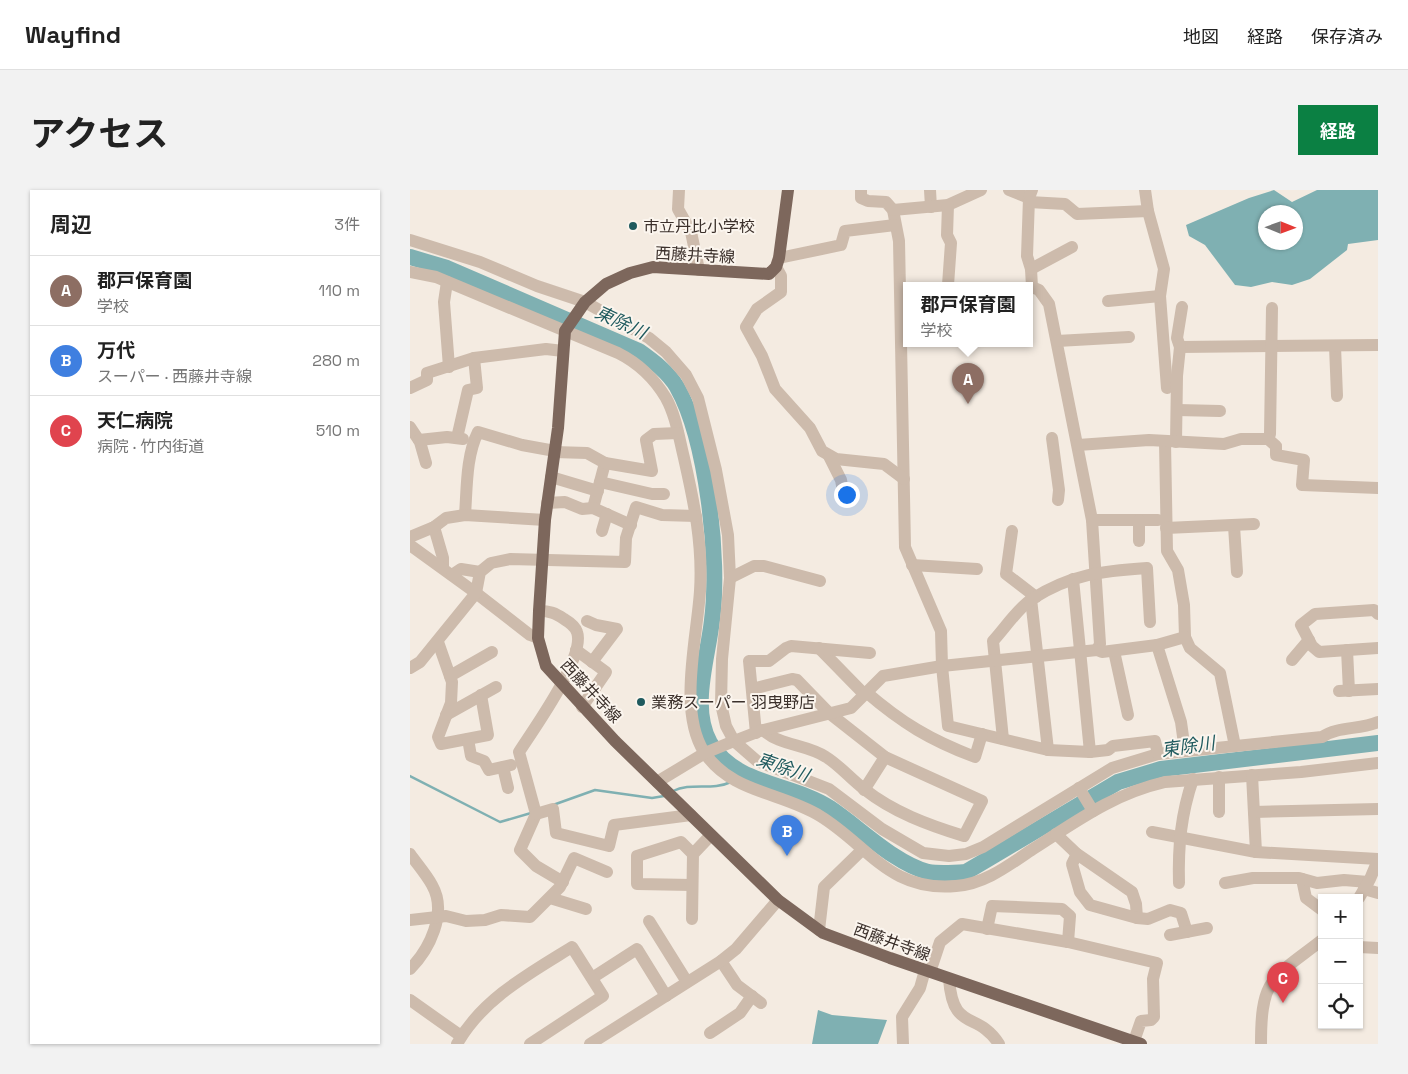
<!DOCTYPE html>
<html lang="ja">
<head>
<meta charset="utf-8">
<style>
	:root { --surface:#fff; --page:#f2f2f2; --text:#222; --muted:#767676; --line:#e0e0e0; --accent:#0b8043 }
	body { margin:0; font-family:"Space Grotesk","Noto Sans JP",sans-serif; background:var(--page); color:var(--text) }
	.controls { position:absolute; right:15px; bottom:15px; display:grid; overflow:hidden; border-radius:0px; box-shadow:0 1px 4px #0004 }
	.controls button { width:45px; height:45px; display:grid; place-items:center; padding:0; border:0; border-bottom:1px solid var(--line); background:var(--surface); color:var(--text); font:25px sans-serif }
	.compass { position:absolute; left:848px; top:15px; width:45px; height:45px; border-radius:50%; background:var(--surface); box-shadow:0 1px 4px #0004; rotate:91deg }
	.you { position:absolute; left:436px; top:304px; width:18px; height:18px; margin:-12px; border:4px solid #fff; border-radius:50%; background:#1a73e8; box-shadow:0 0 0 8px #1a73e833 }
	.badge { display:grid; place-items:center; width:32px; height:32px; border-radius:50%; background:var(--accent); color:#fff; font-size:16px; font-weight:700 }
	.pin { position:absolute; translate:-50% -41px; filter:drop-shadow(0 1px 2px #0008) }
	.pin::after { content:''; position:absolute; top:26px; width:18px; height:15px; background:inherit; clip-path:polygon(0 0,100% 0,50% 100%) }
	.popup { position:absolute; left:493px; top:92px; width:130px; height:65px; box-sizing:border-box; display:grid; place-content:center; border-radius:0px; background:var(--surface); filter:drop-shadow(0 1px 4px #0005); font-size:16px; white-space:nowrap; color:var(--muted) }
	.popup b { font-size:19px; color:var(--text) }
	.popup::after { content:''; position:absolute; left:50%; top:100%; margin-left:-10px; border:10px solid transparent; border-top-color:var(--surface) }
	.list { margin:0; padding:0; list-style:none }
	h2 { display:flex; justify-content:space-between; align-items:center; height:65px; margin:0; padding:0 20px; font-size:21px }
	h2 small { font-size:16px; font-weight:400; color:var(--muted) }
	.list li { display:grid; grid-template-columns:32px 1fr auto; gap:15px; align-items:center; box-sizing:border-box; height:70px; padding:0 20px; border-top:1px solid var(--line) }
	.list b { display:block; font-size:19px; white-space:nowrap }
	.list p { margin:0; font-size:16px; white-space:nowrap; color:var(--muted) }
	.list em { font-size:16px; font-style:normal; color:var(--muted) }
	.icon { flex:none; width:28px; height:28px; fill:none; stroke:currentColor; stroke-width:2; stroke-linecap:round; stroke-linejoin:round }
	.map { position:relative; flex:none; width:968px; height:854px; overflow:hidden; border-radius:0px }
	header { display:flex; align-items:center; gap:30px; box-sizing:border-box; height:70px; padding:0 25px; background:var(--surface); border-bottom:1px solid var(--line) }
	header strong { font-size:24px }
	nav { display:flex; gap:28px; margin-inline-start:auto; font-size:18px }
	.intro { display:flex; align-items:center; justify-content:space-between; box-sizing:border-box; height:120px; padding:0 30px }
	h1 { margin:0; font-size:35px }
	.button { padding:12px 22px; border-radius:0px; background:var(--accent); color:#fff; font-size:18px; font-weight:700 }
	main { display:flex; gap:30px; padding:0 30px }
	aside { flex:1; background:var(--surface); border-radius:0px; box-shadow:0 1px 4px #0004 }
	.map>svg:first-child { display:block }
	.water { fill:#7fb0b2; fill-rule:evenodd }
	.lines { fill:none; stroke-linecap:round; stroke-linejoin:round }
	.stream { stroke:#7fb0b2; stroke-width:2.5 }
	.river { stroke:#7fb0b2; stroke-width:16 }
	.minor { stroke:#cdbbac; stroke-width:12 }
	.major { stroke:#7d675c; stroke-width:12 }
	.poi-dot { fill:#1f5a5e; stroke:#fbf5ee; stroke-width:2 }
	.labels { text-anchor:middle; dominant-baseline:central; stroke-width:4; stroke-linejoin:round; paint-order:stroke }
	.poi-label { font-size:16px; fill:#3b302b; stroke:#fbf5ee; text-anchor:start }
	.street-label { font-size:16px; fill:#3b302b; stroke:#fbf5ee }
	.water-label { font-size:18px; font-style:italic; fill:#1f5a5e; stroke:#fbf5ee }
</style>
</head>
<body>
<header>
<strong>Wayfind</strong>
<nav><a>地図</a><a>経路</a><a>保存済み</a></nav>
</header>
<div class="intro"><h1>アクセス</h1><a class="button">経路</a></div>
<main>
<aside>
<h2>周辺<small>3件</small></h2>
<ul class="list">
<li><span class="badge" style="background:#8d6e63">A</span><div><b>郡戸保育園</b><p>学校</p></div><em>110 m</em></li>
<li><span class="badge" style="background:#3f7fe0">B</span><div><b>万代</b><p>スーパー · 西藤井寺線</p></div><em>280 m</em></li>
<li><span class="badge" style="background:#e0444e">C</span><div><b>天仁病院</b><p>病院 · 竹内街道</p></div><em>510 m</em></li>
</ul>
</aside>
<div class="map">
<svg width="968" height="854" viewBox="0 0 968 854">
	<rect width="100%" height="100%" fill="#f4ebe1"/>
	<g class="water">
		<path d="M864 0 882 12 907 0H968V50L938 54 937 60 900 89 882 95 862 92 841 97 825 95 795 55 779 46 776 35 839 8ZM856 22H886V52H856Z"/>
		<path d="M408 820 422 825 477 830 468 854H402Z"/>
	</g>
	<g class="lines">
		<g class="stream">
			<path d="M0 586 90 632 121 623"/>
			<path d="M263 601C281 592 302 601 321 592"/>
			<path d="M143 615 185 600 242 608 254 606"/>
		</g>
		<path class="river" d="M0 67 37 78 229 161C243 171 258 182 267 197 297 250 310 370 302 430 298 468 280 517 300 553 326 596 382 593 420 618 450 638 484 673 518 682 530 684 543 683 556 682L708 592 751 579 968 553"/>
		<g class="minor">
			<path d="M269 0 268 19 281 42 289 80"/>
			<path d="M451 0V8L458 11 476 12 483 20 489 51 495 357 531 441 532 476 538 536 638 560 680 562 663 389"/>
			<path d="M520 0 521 17"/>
			<path d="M599 0 619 8"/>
			<path d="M622 0 619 8 617 66 621 79 622 97 629 100 639 114 682 330 690 454 687 460"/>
			<path d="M735 0 738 21"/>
			<path d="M619 12 655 14 667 24 738 21 754 79 750 106 757 198"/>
			<path d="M483 20 538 15 571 0"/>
			<path d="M0 50 70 72 127 96 175 112 239 148 256 162 276 185 288 208 306 280 318 345 320 388 312 469 311 514 316 536 324 551 347 571 419 599 472 639 513 663 539 666 556 664 573 657 702 578 748 564 912 547C928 536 950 540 968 532"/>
			<path d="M369 68 431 55 435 41 485 35"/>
			<path d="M366 77 371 86V102L347 119 336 137 352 166 365 199 400 238 412 261 426 269 474 274 494 289"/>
			<path d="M621 79 662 57"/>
			<path d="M0 82 26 87 208 163C228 173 244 188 256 208 266 226 269 248 274 268 284 312 293 355 290 401 287 448 268 521 294 562 321 603 371 602 410 626 459 656 479 702 546 696 575 694 599 675 623 659 667 631 703 604 755 592L891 582 968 573"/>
			<path d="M37 92 34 112 39 177"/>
			<path d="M538 95 541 53 537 45 538 15"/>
			<path d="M698 111 750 106"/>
			<path d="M647 151 719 147"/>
			<path d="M925 156 927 206"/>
			<path d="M770 157 968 155"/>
			<path d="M0 198 17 190V183L64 168 136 159 153 161"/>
			<path d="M767 220 810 221"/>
			<path d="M0 237 10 252 16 273"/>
			<path d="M47 248 58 200 67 198 64 168"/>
			<path d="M642 248 649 300 648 310"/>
			<path d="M858 249 860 244 862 118"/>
			<path d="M9 250 37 247 53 249"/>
			<path d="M755 252 757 361 768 380 774 415 775 447 780 458 810 483 825 556"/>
			<path d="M766 252 767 186 770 157 767 148 772 117"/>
			<path d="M668 255 739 250 814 254 831 249H858L866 256V265L894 270 892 295 968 298"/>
			<path d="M144 262 177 263 195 273 183 318"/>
			<path d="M419 266 431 290 433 301"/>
			<path d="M195 273 242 281 236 250 244 244 268 243"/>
			<path d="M141 287 188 301"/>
			<path d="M190 292 242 304H254"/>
			<path d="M137 313 155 312 172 319 183 318 221 335"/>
			<path d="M55 325C57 298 56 266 68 242L112 255 145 261"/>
			<path d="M682 330H748"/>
			<path d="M824 336 827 382"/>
			<path d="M24 337 33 368V378"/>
			<path d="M756 338 844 334"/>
			<path d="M192 341 197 324"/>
			<path d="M602 341 596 384 626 407"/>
			<path d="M0 347 24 337 36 328 55 325 135 330"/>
			<path d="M729 351V330"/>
			<path d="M0 355 66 403 120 445 128 448"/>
			<path d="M502 375 567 379"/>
			<path d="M42 385 51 379 70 382"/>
			<path d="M320 388 344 376H354L410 391"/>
			<path d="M621 409 638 560"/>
			<path d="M129 421C140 421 145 423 154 429 159 432 165 436 167 442 176 467 123 540 109 562L126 624 110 660 126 676 153 692"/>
			<path d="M968 424 964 420 905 424 891 435 902 456 909 462 968 458"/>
			<path d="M177 431 186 435 207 439 182 472"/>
			<path d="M28 452 42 492 41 513 28 547 31 554 78 545 71 505"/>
			<path d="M747 455 771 532 775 561"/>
			<path d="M409 458 454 504"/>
			<path d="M166 460 196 482 172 517"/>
			<path d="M937 460 939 501"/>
			<path d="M704 461 718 525"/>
			<path d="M882 470 899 450"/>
			<path d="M0 478 10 472 66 403 70 382 81 373 100 369 215 372 216 348 226 317 252 325 286 326"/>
			<path d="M40 486 82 462"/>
			<path d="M342 499 382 489 387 490 419 523 475 567 572 611 554 646C518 635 483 622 454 599 441 589 429 575 416 567 396 554 370 556 353 540"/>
			<path d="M929 501 968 499"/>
			<path d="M456 502C492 533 520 550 565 567L572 544"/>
			<path d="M36 525 86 497"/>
			<path d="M346 543 339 471H359L376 458 381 456 460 463"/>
			<path d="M58 549 61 566 74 571 79 580 101 575"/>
			<path d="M593 549 583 451C595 438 608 418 622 409 661 384 693 381 737 378L740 432"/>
			<path d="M680 562 698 560 703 556 745 551 748 564"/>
			<path d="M93 577 98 598"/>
			<path d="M842 585 846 662"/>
			<path d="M247 592 295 563 324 551 350 541 441 518 473 486 532 476 687 460 692 462 747 455 775 447"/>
			<path d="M669 598 683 621"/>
			<path d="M454 600 475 567"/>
			<path d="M809 622V587"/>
			<path d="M844 622 968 619"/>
			<path d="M126 624 143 619 146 643 199 656 204 635 281 625"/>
			<path d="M742 642 846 662 968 669"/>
			<path d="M646 644 667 664 722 702 726 714 727 728"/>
			<path d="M0 664C7 674 16 684 22 695 38 723 19 760 0 779"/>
			<path d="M667 664 662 674 670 702 680 715 727 728 738 729 760 720 771 723 777 742"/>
			<path d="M892 689 896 708 912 720"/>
			<path d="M769 693C768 656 771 624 783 589"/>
			<path d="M815 693 843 688H889L907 693 934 690 958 692"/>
			<path d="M282 695 227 694V666L271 652 283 664"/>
			<path d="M954 699 968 703"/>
			<path d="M140 708 176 719"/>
			<path d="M949 708 960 689 968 670"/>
			<path d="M282 729 283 664 301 645"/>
			<path d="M0 730 36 726 56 731 75 730 91 725 120 727 150 697 164 668 197 682"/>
			<path d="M239 731 277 792"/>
			<path d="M577 739 582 716 652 719 660 726 658 752"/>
			<path d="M409 740 414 697 452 660"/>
			<path d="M760 745 797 738"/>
			<path d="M949 757 968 758"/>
			<path d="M311 771 327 795 351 813"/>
			<path d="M520 782 530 752 552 734 658 752 747 773 743 789 744 827 741 830 731 831 723 854"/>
			<path d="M182 788 227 759 256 806"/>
			<path d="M539 789C543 843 567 820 589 854"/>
			<path d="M0 810 51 846"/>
			<path d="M300 843 330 823 342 806"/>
			<path d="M47 854C72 809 120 783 162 757L193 806 120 854"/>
			<path d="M180 854 311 771 326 759 368 710"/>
			<path d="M493 854 492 827 510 798 515 780"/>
			<path d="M851 854C851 787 862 789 912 750"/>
		</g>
		<path class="major" d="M378 0 369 68 366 77 359 84 243 77 220 83 196 94 175 112 155 141 148 238 135 330 129 421 128 448 136 476 205 551 368 710 413 743 480 768 731 854"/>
	</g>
	<g class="poi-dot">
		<circle cx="223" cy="36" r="5"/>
		<circle cx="231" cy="512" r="5"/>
	</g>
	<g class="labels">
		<g class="poi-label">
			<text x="233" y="36">市立丹比小学校</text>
			<text x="241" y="512">業務スーパー 羽曳野店</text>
		</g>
		<g class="street-label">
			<text transform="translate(285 65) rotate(3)">西藤井寺線</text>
			<text transform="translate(181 501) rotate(47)">西藤井寺線</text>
			<text transform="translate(482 752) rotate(20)">西藤井寺線</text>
		</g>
		<g class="water-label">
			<text transform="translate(211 132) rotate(25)">東除川</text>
			<text transform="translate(778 556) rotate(-8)">東除川</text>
			<text transform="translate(373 577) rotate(19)">東除川</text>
		</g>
	</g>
</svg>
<div class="controls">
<button>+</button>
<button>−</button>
<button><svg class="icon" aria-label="locate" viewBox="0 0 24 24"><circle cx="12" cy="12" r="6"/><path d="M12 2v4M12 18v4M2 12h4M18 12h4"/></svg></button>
</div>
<svg class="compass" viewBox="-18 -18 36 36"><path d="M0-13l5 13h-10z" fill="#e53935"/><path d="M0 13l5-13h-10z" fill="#767676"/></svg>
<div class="you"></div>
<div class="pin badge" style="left:558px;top:214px;background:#8d6e63">A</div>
<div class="popup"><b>郡戸保育園</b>学校</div>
<div class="pin badge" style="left:377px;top:666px;background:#3f7fe0">B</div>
<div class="pin badge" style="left:873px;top:813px;background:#e0444e">C</div>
</div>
</main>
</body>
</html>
